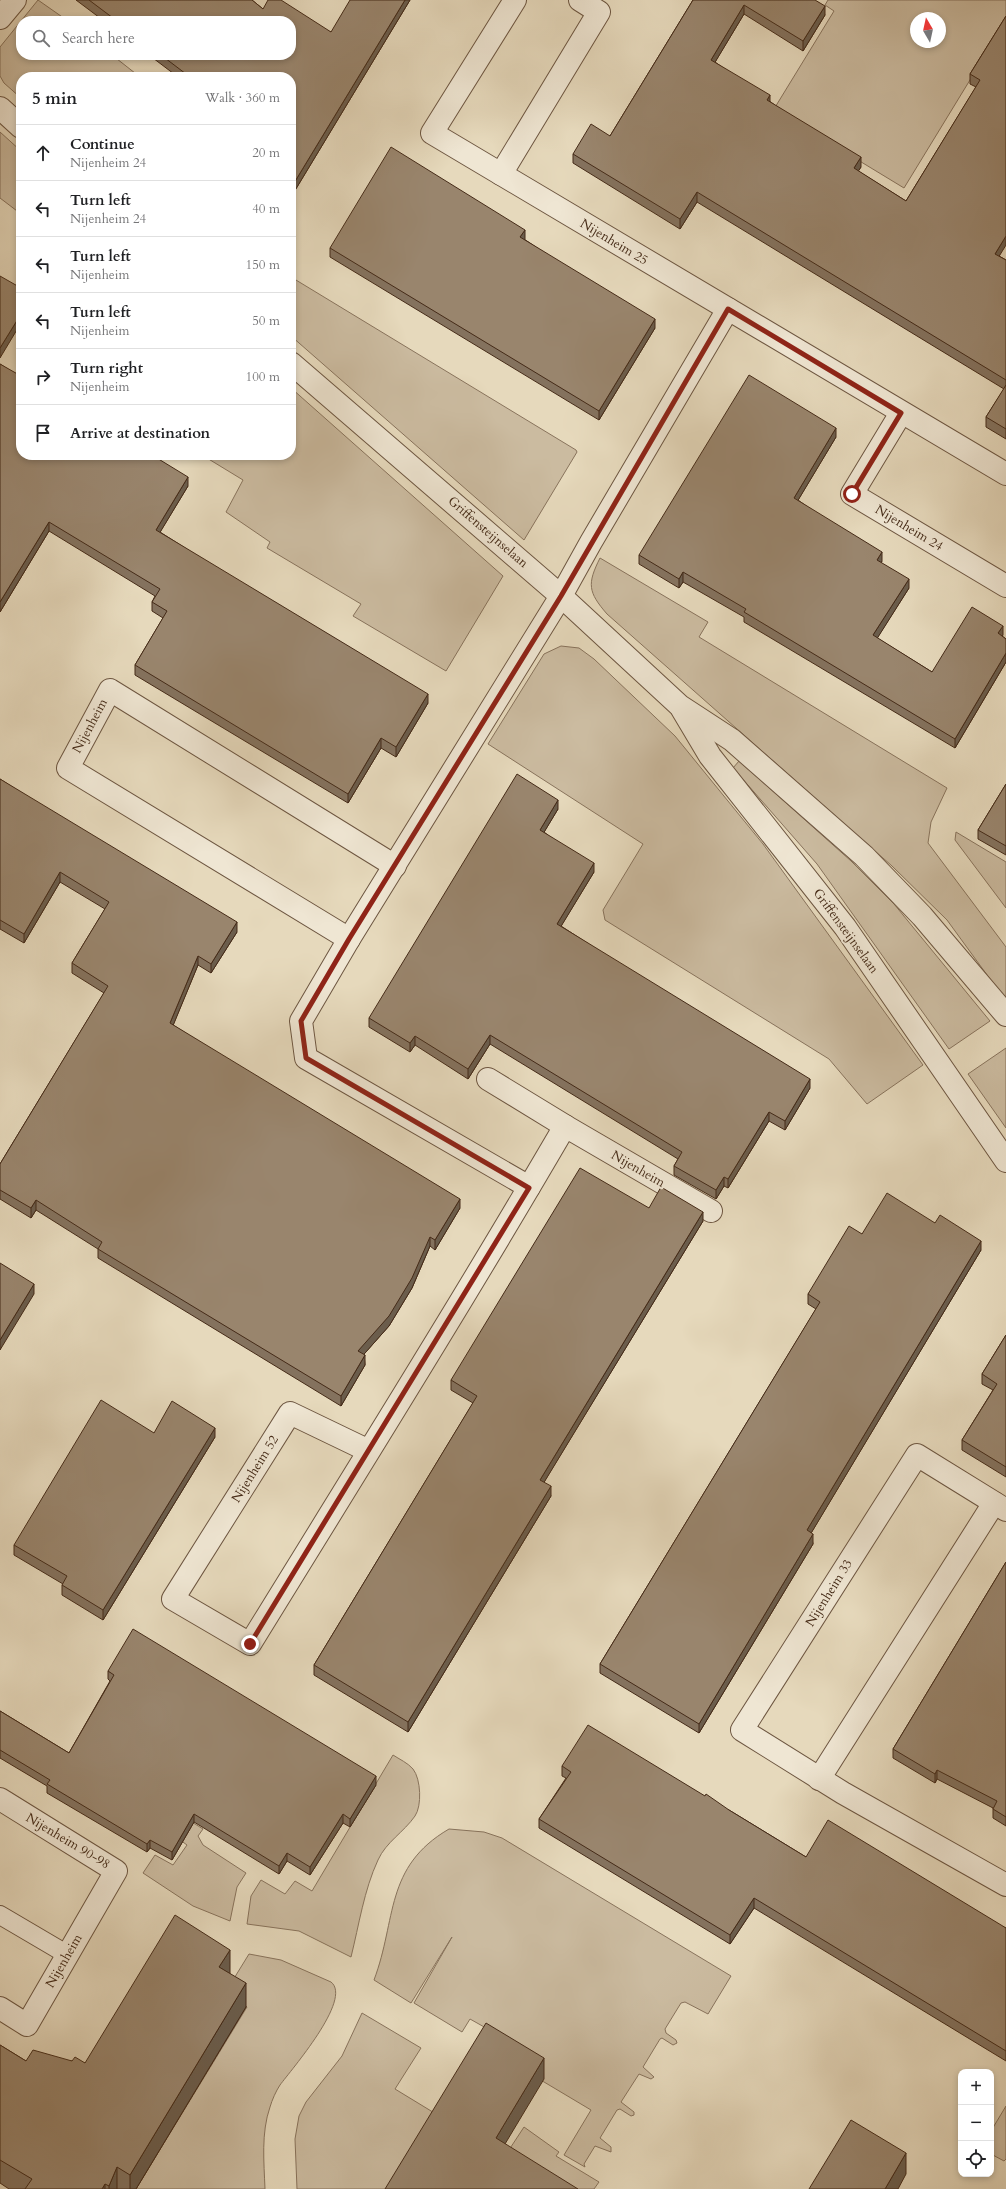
<!DOCTYPE html>
<html lang="en">
<head>
<meta charset="utf-8">
<style>
	:root { --surface:#fff; --page:#f2f2f2; --text:#202124; --muted:#757577; --line:#e0e0e0 }
	body { margin:0; font-family:Cardo,serif; background:var(--page); color:var(--text) }
	.controls { position:absolute; right:12px; bottom:12px; display:grid; overflow:hidden; border-radius:8px; box-shadow:0 2px 6px #0003 }
	.controls button { width:36px; height:36px; display:grid; place-items:center; padding:0; border:0; border-bottom:1px solid var(--line); background:var(--surface); color:var(--text); font:20px sans-serif }
	.compass { position:absolute; left:910px; top:12px; width:36px; height:36px; border-radius:50%; background:var(--surface); box-shadow:0 2px 6px #0003; rotate:351deg }
	.stop { position:absolute; width:12px; height:12px; margin:-9px; border:3px solid #8f2418; border-radius:50%; background:#fff }
	.stop.end { background:#8f2418; border-color:#fff; box-shadow:0 1px 4px #0008 }
	.list { margin:0; padding:0; list-style:none }
	h2 { display:flex; justify-content:space-between; align-items:center; height:52px; margin:0; padding:0 16px; font-size:17px }
	h2 small { font-size:13px; font-weight:400; color:var(--muted) }
	.list li { display:grid; grid-template-columns:26px 1fr auto; gap:12px; align-items:center; box-sizing:border-box; height:56px; padding:0 16px; border-top:1px solid var(--line) }
	.list b { display:block; font-size:15px; white-space:nowrap }
	.list p { margin:0; font-size:13px; white-space:nowrap; color:var(--muted) }
	.list em { font-size:13px; font-style:normal; color:var(--muted) }
	.icon { flex:none; width:22px; height:22px; fill:none; stroke:currentColor; stroke-width:2; stroke-linecap:round; stroke-linejoin:round }
	.map { position:relative; flex:none; width:1006px; height:2189px; overflow:hidden }
	.search { position:absolute; background:var(--surface); box-shadow:0 2px 6px #0003; left:16px; top:16px; width:280px; height:44px; display:flex; align-items:center; gap:10px; box-sizing:border-box; padding:0 14px; border-radius:16px; color:var(--muted); font-size:15px }
	.panel { position:absolute; background:var(--surface); box-shadow:0 2px 6px #0003; left:16px; top:72px; width:280px; height:388px; border-radius:16px }
	.map>svg:first-child { display:block }
	.green { fill:#cbbba0; stroke:#88735c; fill-rule:evenodd }
	.lines { fill:none; stroke-linecap:round; stroke-linejoin:round }
	.service-casing { stroke:#6d5641; stroke-width:20 }
	.minor-casing { stroke:#6d5641; stroke-width:24 }
	.service { stroke:#efe6d3; stroke-width:18 }
	.minor { stroke:#efe6d3; stroke-width:22 }
	.wall { fill:#84725e; stroke:#452b18 }
	.shaded-wall { fill:#6b5d4c; stroke:#452b18 }
	.building { fill:#99856d; stroke:#452b18 }
	.route { stroke:#8f2418; stroke-width:5 }
	.labels { text-anchor:middle; dominant-baseline:central; stroke-width:4; stroke-linejoin:round; paint-order:stroke }
	.street-label { font-size:13px; fill:#452b18; stroke:#efe6d3 }
</style>
</head>
<body>
<div class="map">
<svg width="1006" height="2189" viewBox="0 0 1006 2189">
	<rect width="100%" height="100%" fill="#e6d9bc"/>
	<filter id="stains"><feTurbulence type="fractalNoise" baseFrequency=".005" numOctaves="4"/><feColorMatrix values="0 0 0 0 .2 0 0 0 0 .09 0 0 0 0 .02 0 0 0 .5 -.17"/></filter>
	<radialGradient id="worn" r=".72"><stop offset=".6" stop-color="#630" stop-opacity="0"/><stop offset="1" stop-color="#630" stop-opacity=".3"/></radialGradient>
	<g class="green">
		<path d="M38 0 68 21H21V55H112L140 77H21V98L4 83 0 76V47Z"/>
		<path d="M828 0H1006V21L904 188 774 109 834 11 825 5ZM916 18H940V42H916Z"/>
		<path d="M0 132 21 151V214L0 198Z"/>
		<path d="M291 277 576 450 577 452 524 540 291 336Z"/>
		<path d="M291 388 503 576 446 671 353 616 361 604 267 548 270 542 226 512 243 480 202 455H291Z"/>
		<path d="M600 558 708 622 699 637 947 788 931 822 928 843 1006 947V1001L947 920 892 866 607 614C588 592 587 584 600 558Z"/>
		<path d="M561 646 579 648 594 659 675 736 763 844 923 1065 867 1104 829 1059 605 920 603 910 643 844 488 744 544 654Z"/>
		<path d="M739 761 851 861 894 904 990 1021 949 1049 817 864 733 768Z"/>
		<path d="M956 832 1006 862V908L955 840Z"/>
		<path d="M1006 1048V1128L968 1074Z"/>
		<path d="M393 1755C399 1759 408 1763 413 1769 421 1779 422 1806 415 1816 404 1832 386 1842 378 1860 364 1890 359 1925 351 1957L299 1931 247 1924 251 1896 261 1880 285 1894 295 1881 312 1891Z"/>
		<path d="M179 1814 203 1829 198 1836 203 1845 246 1873 237 1887 230 1921 193 1906 143 1873 155 1855 173 1865 187 1845 169 1832Z"/>
		<path d="M449 1829 484 1832 502 1838 731 1976 708 2014 685 2002 681 2003 665 2029 666 2033 676 2040 677 2043 673 2045 662 2038 660 2039 643 2067 654 2077 651 2079 639 2074 621 2102 634 2112V2115L631 2116 620 2109 617 2110 600 2138 611 2147V2152L595 2146 584 2164 585 2167 564 2155 591 2110 477 2042 486 2028 470 2019 462 2032 414 2003 452 1937 411 2003 374 1980C397 1919 384 1867 449 1829Z"/>
		<path d="M249 1954 281 1960 331 1982C353 1999 291 2070 280 2085 276 2091 272 2100 270 2107 261 2133 264 2162 265 2189H136L247 2007 225 1993Z"/>
		<path d="M362 2013 421 2048 395 2089 505 2156 524 2127 559 2152 556 2156 599 2182 594 2189H297L295 2139 299 2116 306 2102 342 2056Z"/>
		<path d="M1006 2106V2159L1004 2161 991 2154V2131Z"/>
	</g>
	<g class="lines">
		<g class="service-casing">
			<path id="service" d="M0 1915 68 1955"/>
		</g>
		<g class="minor-casing">
			<g id="minor">
				<path d="M515 0 432 133 1006 474"/>
				<path d="M0 18 15 0"/>
				<path d="M0 108 21 127"/>
				<path d="M501 174 599 12 580 0"/>
				<path d="M291 363 561 596 680 706 732 740 864 856 922 916 1006 1015"/>
				<path d="M901 413 852 494 1006 586"/>
				<path d="M682 709 710 756 845 927 1006 1161"/>
				<path d="M349 939 68 768 110 690 395 866"/>
				<path d="M488 1079 565 1126"/>
				<path d="M529 1187 306 1058 301 1021 349 939 561 596 591 542 728 309"/>
				<path d="M369 1451 290 1413 173 1599 250 1644C356 1472 463 1301 565 1126L711 1211"/>
				<path d="M1006 1510 917 1455 742 1730 843 1793 1006 1885"/>
				<path d="M819 1779 994 1503"/>
				<path d="M0 1799 116 1871 27 2025 0 2008"/>
			</g>
		</g>
		<use href="#service" class="service"/>
		<use href="#minor" class="minor"/>
	</g>
	<g class="wall">
		<path d="M76 0H252L263 9 331 32 410 0 291 197V77H178L149 55H291V21H104Z"/>
		<path d="M693 0 818 2 825 15 803 51 744 14 715 62 861 167 858 171 906 201 976 87 970 84V74L1006 16 999 256 1006 260V439L986 427V417L1004 389 697 202 680 229 573 163V154L610 136Z"/>
		<path d="M524 239 655 328 599 420 330 257V248L525 239Z"/>
		<path d="M0 364 188 486 160 532 428 703 396 757 381 748 348 803 135 675V665L163 618 152 611V602L155 596 49 531 0 612Z"/>
		<path d="M836 437 798 500 882 561 881 563 909 588 877 638 932 672 1003 635 1002 636 1006 639V662L955 748 744 622V617L683 582 679 588 639 564V555Z"/>
		<path d="M0 779 237 932 211 973 198 965 173 1025 460 1208 435 1250 430 1246 412 1288 389 1326 364 1354 365 1365 341 1406 98 1258V1249L36 1210 31 1218 0 1199V1164L104 993 72 973V963L105 909 60 882 24 943 0 929Z"/>
		<path d="M1006 784V855L978 839V830Z"/>
		<path d="M558 809 544 832 594 872 561 926 810 1088 785 1130 769 1121 728 1188 724 1186 716 1199 674 1175V1166L678 1159 490 1044 468 1079 415 1045 410 1052 369 1027V1018Z"/>
		<path d="M649 1208 703 1221 544 1482 551 1496 408 1732 314 1675V1665L473 1403 451 1390V1380Z"/>
		<path d="M935 1223 981 1250 811 1533 813 1544 699 1733 600 1673V1664L816 1309 808 1304V1294L862 1234Z"/>
		<path d="M1006 1335V1477L962 1450V1440L993 1390 982 1384V1374Z"/>
		<path d="M154 1433 215 1437 103 1620 62 1595V1585L63 1584 14 1555V1545Z"/>
		<path d="M1006 1562V1826L993 1818V1808L937 1779 935 1783 893 1758V1749Z"/>
		<path d="M108 1671 376 1785 350 1827 343 1823 310 1875 287 1861 279 1874 194 1822 172 1860 150 1848 147 1852 47 1793V1786L0 1758V1711L69 1753 110 1681 108 1679Z"/>
		<path d="M562 1766 729 1810 806 1857 1006 1928V2061L754 1908 730 1944 539 1828V1819L566 1778 562 1776Z"/>
		<path d="M230 1974 246 2007 136 2189H9L0 2183V2045L26 2061H72L85 2063Z"/>
	</g>
	<g class="shaded-wall">
		<path d="M405 0H410L291 197V188Z"/>
		<path d="M744 5V14L711 69V60Z"/>
		<path d="M825 6V15L803 51V41Z"/>
		<path d="M770 95V104L767 100Z"/>
		<path d="M861 157V167L854 178V168Z"/>
		<path d="M697 192V202L680 229V219Z"/>
		<path d="M525 230V239L520 246V237Z"/>
		<path d="M1006 236V245L995 263V254Z"/>
		<path d="M21 314V323L0 358V348Z"/>
		<path d="M655 319V328L599 420V411Z"/>
		<path d="M836 428V437L794 507V498Z"/>
		<path d="M188 477V486L156 539V530Z"/>
		<path d="M49 522V531L0 612V602Z"/>
		<path d="M882 552V561L877 570V560Z"/>
		<path d="M683 572V582L679 588V579Z"/>
		<path d="M909 579V588L873 645V635Z"/>
		<path d="M1003 626V635L998 643V633Z"/>
		<path d="M1006 653V662L955 748V739Z"/>
		<path d="M428 694V703L396 757V747Z"/>
		<path d="M381 738V748L348 803V794Z"/>
		<path d="M558 800V809L540 839V830Z"/>
		<path d="M594 863V872L557 933V924Z"/>
		<path d="M60 872V882L24 943V934Z"/>
		<path d="M237 922V932L211 973V964Z"/>
		<path d="M198 956V965L170 1033V1023Z"/>
		<path d="M490 1035V1044L468 1079V1069Z"/>
		<path d="M415 1036V1045L410 1052V1043Z"/>
		<path d="M810 1079V1088L785 1130V1121Z"/>
		<path d="M769 1112V1121L728 1188V1179Z"/>
		<path d="M724 1177V1186L716 1199V1190Z"/>
		<path d="M460 1199V1208L435 1250V1240Z"/>
		<path d="M36 1200V1210L31 1218V1208Z"/>
		<path d="M703 1212V1221L540 1489V1480Z"/>
		<path d="M430 1237V1246L412 1288 389 1326 358 1361V1351Z"/>
		<path d="M981 1241V1250L807 1540V1530Z"/>
		<path d="M34 1284V1294L0 1350V1340Z"/>
		<path d="M365 1355V1365L341 1406V1396Z"/>
		<path d="M215 1428V1437L103 1620V1610Z"/>
		<path d="M551 1486V1496L408 1732V1722Z"/>
		<path d="M813 1534V1544L699 1733V1724Z"/>
		<path d="M937 1770V1779L935 1783V1774Z"/>
		<path d="M376 1776V1785L350 1827V1819Z"/>
		<path d="M194 1814V1822L172 1860V1852Z"/>
		<path d="M343 1814V1823L310 1875V1867Z"/>
		<path d="M150 1840V1848L147 1852V1844Z"/>
		<path d="M287 1853V1861L279 1874V1866Z"/>
		<path d="M754 1898V1908L730 1944V1935Z"/>
		<path d="M230 1950V1974L219 1967Z"/>
		<path d="M246 1983V2007L136 2189H130V2175Z"/>
		<path d="M544 2058V2079L496 2159V2138Z"/>
		<path d="M906 2153V2174L898 2189H885Z"/>
		<path d="M117 2167V2189H109V2186Z"/>
		<path d="M105 2184V2189H102Z"/>
	</g>
	<g class="building">
		<path d="M89 0H252L263 9 268 0H281L331 32 350 0H405L291 188V77H190L161 55H291V21H117Z"/>
		<path d="M693 0H815L825 6 803 41 744 5 711 60 770 95 767 100 861 157 854 168 906 201 980 80 970 74 1006 16V236L995 254 1006 260V380L697 192 680 219 573 154 591 124 610 136Z"/>
		<path d="M391 147 525 230 520 237 655 319 599 411 330 248Z"/>
		<path d="M0 276 21 288V314L0 348Z"/>
		<path d="M0 364 21 376V455H152L188 477 156 530 428 694 396 747 381 738 348 794 135 665 167 611 152 602 160 589 49 522 0 602Z"/>
		<path d="M749 375 836 428 794 498 882 552 877 560 909 579 873 635 932 672 972 607 1003 626 998 633 1006 639V653L955 739 744 612 746 609 683 572 679 579 639 555Z"/>
		<path d="M1006 385V429L986 417Z"/>
		<path d="M517 774 558 800 540 830 594 863 557 924 810 1079 785 1121 769 1112 728 1179 724 1177 716 1190 674 1166 682 1152 490 1035 468 1069 415 1036 410 1043 369 1018Z"/>
		<path d="M0 779 237 922 211 964 198 956 170 1023 460 1199 435 1240 430 1237 412 1278 389 1316 358 1351 365 1355 341 1396 98 1249 102 1242 36 1200 31 1208 0 1190V1164L108 986 72 963 109 902 60 872 24 934 0 920Z"/>
		<path d="M1006 784V846L978 830Z"/>
		<path d="M580 1168 649 1208 661 1187 703 1212 540 1480 551 1486 408 1722 314 1665 477 1396 451 1380Z"/>
		<path d="M887 1193 935 1223 940 1215 981 1241 807 1530 813 1534 699 1724 600 1664 820 1302 808 1294 849 1226 862 1234Z"/>
		<path d="M0 1263 34 1284 0 1340Z"/>
		<path d="M1006 1335V1467L962 1440 997 1384 982 1374Z"/>
		<path d="M101 1400 154 1433 172 1401 215 1428 103 1610 62 1585 67 1576 14 1545Z"/>
		<path d="M1006 1562V1817L993 1809 997 1801 937 1770 935 1774 893 1749Z"/>
		<path d="M133 1629 376 1776 350 1819 343 1814 310 1867 287 1853 279 1866 194 1814 172 1852 150 1840 147 1844 47 1784 50 1780 0 1750V1711L69 1753 114 1675 108 1671Z"/>
		<path d="M588 1725 705 1796 706 1794 729 1810 806 1857 828 1820 1006 1928V2051L754 1898 730 1935 539 1819 571 1772 562 1766Z"/>
		<path d="M175 1915 230 1950 219 1967 246 1983 130 2175 117 2167 109 2186 105 2184 102 2189H25L32 2179 0 2160V2045L26 2061 33 2050 72 2061 75 2057 85 2063Z"/>
		<path d="M486 2023 544 2058 496 2138 578 2189H385Z"/>
		<path d="M851 2120 906 2153 885 2189H809Z"/>
	</g>
	<g class="lines">
		<path class="route" d="M250 1644 529 1188 306 1058 301 1021 349 939 561 596 728 309 901 413 852 494"/>
	</g>
	<g class="labels">
		<g class="street-label">
			<text transform="translate(614 242) rotate(31)">Nijenheim 25</text>
			<text transform="translate(909 528) rotate(31)">Nijenheim 24</text>
			<text transform="translate(488 532) rotate(41)">Griffensteijnselaan</text>
			<text transform="translate(90 726) rotate(-62)">Nijenheim</text>
			<text transform="translate(846 931) rotate(54)">Griffensteijnselaan</text>
			<text transform="translate(638 1169) rotate(30)">Nijenheim</text>
			<text transform="translate(255 1469) rotate(-58)">Nijenheim 52</text>
			<text transform="translate(829 1593) rotate(-58)">Nijenheim 33</text>
			<text transform="translate(68 1841) rotate(31)">Nijenheim 90-98</text>
			<text transform="translate(64 1961) rotate(-60)">Nijenheim</text>
		</g>
	</g>
	<rect width="100%" height="100%" filter="url(#stains)"/>
	<rect width="100%" height="100%" fill="url(#worn)"/>
</svg>
<div class="controls">
<button>+</button>
<button>−</button>
<button><svg class="icon" aria-label="locate" viewBox="0 0 24 24"><circle cx="12" cy="12" r="6"/><path d="M12 2v4M12 18v4M2 12h4M18 12h4"/></svg></button>
</div>
<svg class="compass" viewBox="-18 -18 36 36"><path d="M0-13l5 13h-10z" fill="#e53935"/><path d="M0 13l5-13h-10z" fill="#757577"/></svg>
<div class="stop" style="left:852px;top:494px"></div>
<div class="stop end" style="left:250px;top:1644px"></div>
<div class="search"><svg class="icon" aria-label="search" viewBox="0 0 24 24"><circle cx="10" cy="10" r="6"/><path d="M15 15l6 6"/></svg>Search here</div>
<section class="panel">
<h2>5 min<small>Walk · 360 m</small></h2>
<ul class="list">
<li><svg class="icon" aria-label="ahead" viewBox="0 0 24 24"><path d="M12 20V5M6 11l6-6 6 6"/></svg><div><b>Continue</b><p>Nijenheim 24</p></div><em>20 m</em></li>
<li><svg class="icon" aria-label="left" viewBox="0 0 24 24"><path d="M17 20v-9H6M10 6l-5 5 5 5"/></svg><div><b>Turn left</b><p>Nijenheim 24</p></div><em>40 m</em></li>
<li><svg class="icon" aria-label="left" viewBox="0 0 24 24"><path d="M17 20v-9H6M10 6l-5 5 5 5"/></svg><div><b>Turn left</b><p>Nijenheim</p></div><em>150 m</em></li>
<li><svg class="icon" aria-label="left" viewBox="0 0 24 24"><path d="M17 20v-9H6M10 6l-5 5 5 5"/></svg><div><b>Turn left</b><p>Nijenheim</p></div><em>50 m</em></li>
<li><svg class="icon" aria-label="right" viewBox="0 0 24 24"><path d="M7 20v-9h11M14 6l5 5-5 5"/></svg><div><b>Turn right</b><p>Nijenheim</p></div><em>100 m</em></li>
<li><svg class="icon" aria-label="arrive" viewBox="0 0 24 24"><path d="M6 21V4h12l-3 4 3 4H6"/></svg><div><b>Arrive at destination</b></div></li>
</ul>
</section>
</div>
</body>
</html>
